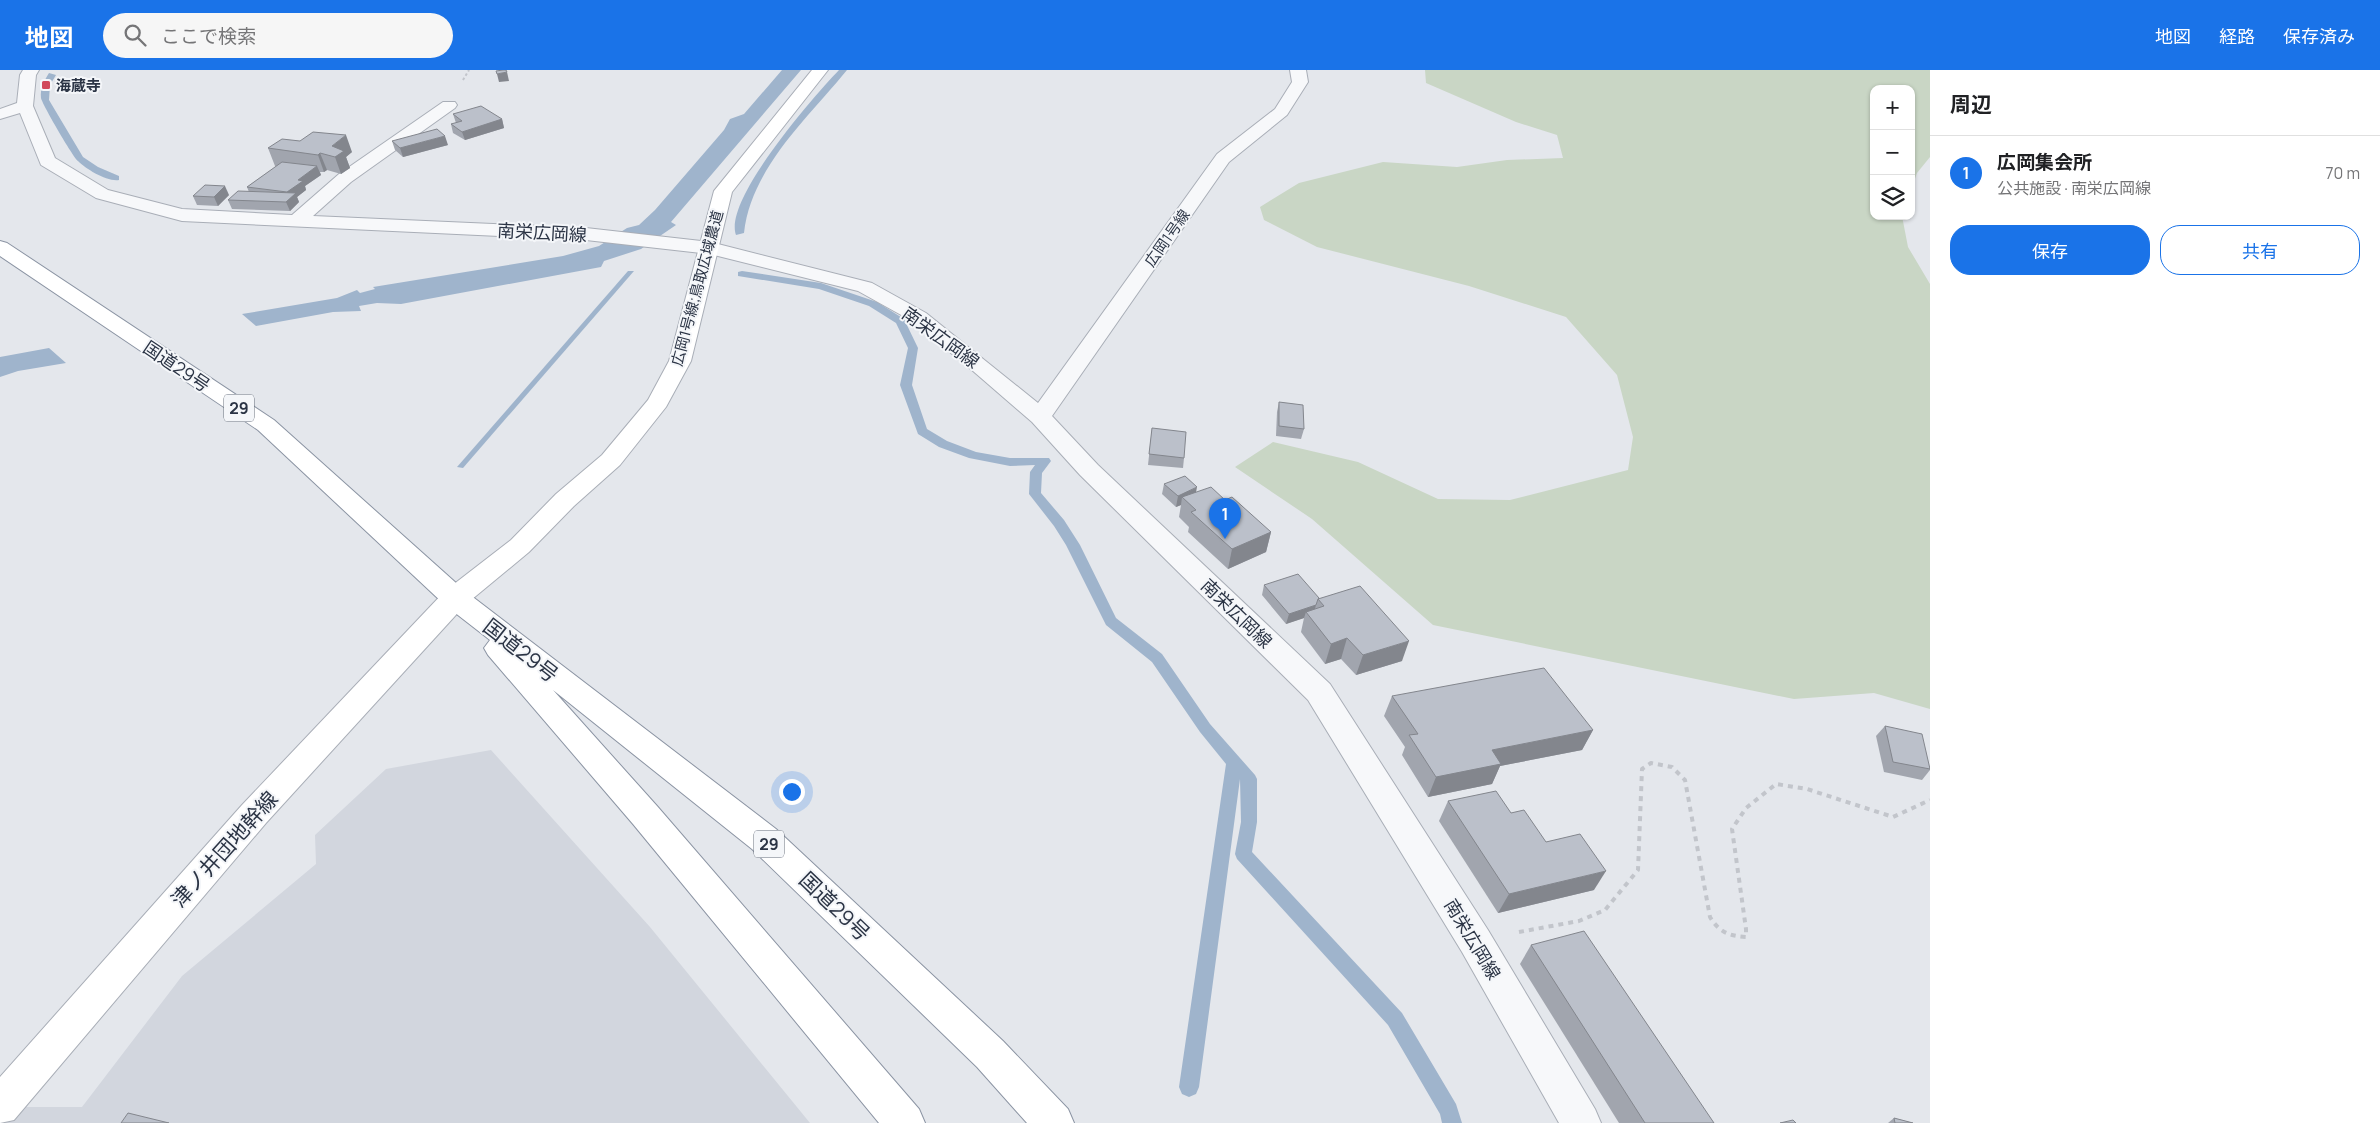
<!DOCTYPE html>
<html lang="ja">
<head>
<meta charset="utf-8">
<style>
	:root { --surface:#fff; --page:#f6f6f6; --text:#202124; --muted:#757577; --line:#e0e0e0; --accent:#1a73e8 }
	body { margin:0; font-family:Manrope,"Noto Sans JP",sans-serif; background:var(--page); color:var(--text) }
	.controls { position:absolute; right:15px; top:15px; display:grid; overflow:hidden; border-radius:10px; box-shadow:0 1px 4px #0004 }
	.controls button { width:45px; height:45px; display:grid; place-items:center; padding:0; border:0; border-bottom:1px solid var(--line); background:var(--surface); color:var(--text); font:25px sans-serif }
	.you { position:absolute; left:791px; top:721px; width:18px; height:18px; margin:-12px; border:4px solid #fff; border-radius:50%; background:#1a73e8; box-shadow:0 0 0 8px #1a73e833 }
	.badge { display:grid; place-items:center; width:32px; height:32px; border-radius:50%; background:var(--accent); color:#fff; font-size:16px; font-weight:700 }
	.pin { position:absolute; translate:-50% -41px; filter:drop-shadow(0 1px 2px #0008) }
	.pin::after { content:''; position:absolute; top:26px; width:18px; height:15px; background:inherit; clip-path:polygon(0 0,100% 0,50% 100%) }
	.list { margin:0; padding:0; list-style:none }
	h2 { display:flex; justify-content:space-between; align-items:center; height:65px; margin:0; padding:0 20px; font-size:21px }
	h2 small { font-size:16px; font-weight:400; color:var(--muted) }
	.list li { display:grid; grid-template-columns:32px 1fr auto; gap:15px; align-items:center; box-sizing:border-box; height:75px; padding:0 20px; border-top:1px solid var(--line) }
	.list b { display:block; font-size:19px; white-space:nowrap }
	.list p { margin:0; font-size:16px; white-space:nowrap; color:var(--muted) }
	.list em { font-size:16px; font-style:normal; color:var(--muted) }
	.actions { display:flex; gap:10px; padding:15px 20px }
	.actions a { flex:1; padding:11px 0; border:1px solid var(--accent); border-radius:20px; text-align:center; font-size:18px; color:var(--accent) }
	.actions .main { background:var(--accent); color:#fff }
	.icon { flex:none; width:28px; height:28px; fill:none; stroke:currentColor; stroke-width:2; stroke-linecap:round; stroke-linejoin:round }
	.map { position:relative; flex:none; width:1930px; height:1053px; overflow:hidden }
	header { display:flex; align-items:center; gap:30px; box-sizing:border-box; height:70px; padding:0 25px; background:var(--accent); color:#fff }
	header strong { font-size:24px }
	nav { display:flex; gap:28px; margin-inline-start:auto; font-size:18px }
	.search { width:350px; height:45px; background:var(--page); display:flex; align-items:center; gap:12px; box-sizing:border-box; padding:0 18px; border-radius:28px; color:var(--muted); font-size:19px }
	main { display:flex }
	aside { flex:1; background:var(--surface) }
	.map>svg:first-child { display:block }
	.built { fill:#d2d6de }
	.green { fill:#c9d6c5 }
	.water { fill:#9fb4cc }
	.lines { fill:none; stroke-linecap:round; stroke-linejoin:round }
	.stream { fill:#9fb4cc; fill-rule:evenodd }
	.street-casing { stroke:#a9aeb7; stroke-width:2 }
	.secondary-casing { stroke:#a9aeb7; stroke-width:2 }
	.highway-casing { stroke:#8b94a3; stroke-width:2 }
	.path-far1 { stroke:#c2c5cb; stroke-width:2; stroke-dasharray:2.5 2.5; stroke-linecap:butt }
	.path { stroke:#c2c5cb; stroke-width:4; stroke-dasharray:5 5; stroke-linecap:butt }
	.street { fill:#f7f8fa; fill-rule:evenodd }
	.secondary { fill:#fff; fill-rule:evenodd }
	.highway { fill:#fff; fill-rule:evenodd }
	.wall { fill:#a1a5ae }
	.shaded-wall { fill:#83868d }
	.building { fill:#bbc0ca; stroke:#83868d }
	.poi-dot { fill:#d1495b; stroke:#f4f6f9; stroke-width:2 }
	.labels { text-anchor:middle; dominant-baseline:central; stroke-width:4; stroke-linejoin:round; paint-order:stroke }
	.far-poi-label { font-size:15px; font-weight:bold; fill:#2b3445; stroke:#f4f6f9; text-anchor:start }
	.far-street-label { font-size:15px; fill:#2b3445; stroke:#f4f6f9 }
	.shield { fill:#f4f6f9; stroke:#676e7b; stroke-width:1 }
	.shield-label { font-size:16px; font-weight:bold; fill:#2b3445 }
	.street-label { font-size:18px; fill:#2b3445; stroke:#f4f6f9 }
	.near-street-label { font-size:21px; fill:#2b3445; stroke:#f4f6f9 }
</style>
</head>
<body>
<header>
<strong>地図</strong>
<div class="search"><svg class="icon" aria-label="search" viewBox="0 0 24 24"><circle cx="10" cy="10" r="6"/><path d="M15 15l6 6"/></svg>ここで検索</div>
<nav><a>地図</a><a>経路</a><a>保存済み</a></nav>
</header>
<main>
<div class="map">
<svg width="1930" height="1053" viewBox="0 0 1930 1053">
	<rect width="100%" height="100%" fill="#e4e7ec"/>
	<path class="built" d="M491 680 650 857 810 1053H0V1037H82L182 906 316 794 315 765 386 699Z"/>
	<path class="green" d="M1425 0H1930V87L1917 103 1911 120V19H1874V146H1902L1908 177 1930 214V639L1874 623 1794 629 1433 555 1312 449 1235 397 1273 372 1358 392 1438 429 1510 430 1628 400 1633 367 1617 305 1566 247 1469 216 1317 177 1264 150 1260 137 1299 113 1383 92 1457 97 1507 90 1563 88 1557 65 1516 52 1426 13Z"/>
	<g class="water">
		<path d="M782 0H801L671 152 676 155 641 179 604 191 601 197 401 234 377 233 359 236 361 241 333 242 256 256 242 244 337 228 357 220 360 223 375 219 373 217 563 186 599 176 627 158 639 155 655 140 724 60 730 49 744 44Z"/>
		<path d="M628 201H634L463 398 457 397Z"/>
		<path d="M49 278 66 293 18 301 0 307V287Z"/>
	</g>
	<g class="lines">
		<g class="stream">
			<path d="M839 0H847C808 48 751 98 744 163L736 165C723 130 814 26 839 0Z"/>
			<path d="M49 3 56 5 50 15 49 30 83 87 98 97 119 106V110C107 112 86 99 78 91 73 87 42 34 41 28 40 18 44 11 49 3Z"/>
			<path d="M742 201 821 213 877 232 904 249 918 278 912 315 927 359 947 371 976 382 1010 388H1049L1051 391 1042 403 1041 423 1064 450 1080 475 1116 548 1162 584 1210 654 1255 705 1257 709V752L1252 782 1402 943 1456 1034 1462 1053H1442L1440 1044 1388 955 1237 789 1235 784 1241 752 1240 709 1199 1017 1196 1024 1189 1027 1182 1024 1179 1017 1226 694 1200 662 1152 592 1106 555 1066 475 1054 456 1029 424 1030 402 1035 395 1010 396 969 388 939 377 918 364 900 315 908 278 896 253 869 236 819 219 738 206V202Z"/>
		</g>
		<g class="street-casing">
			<path id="street" d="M23 0H39L36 5 33 36 55 88 108 120 182 139 292 145 339 104 443 32H455L457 35 455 38 351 112 313 146 586 158 710 172 872 213 926 243 1038 333 1217 84 1275 39 1292 12 1290 0H1306L1308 12 1287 45 1229 92 1052 346 1098 395 1330 614 1488 860 1595 1039 1601 1053H1559L1462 882 1308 630 1080 405 1032 352 973 301 912 251 858 221 710 184 586 170 182 151 96 128 41 95 20 43 0 49V39L17 33 20 5Z"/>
		</g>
		<g class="secondary-casing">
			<path id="secondary" d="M812 0H828L732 122 691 291 666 337 620 395 574 436 529 482 465 535 266 753 14 1050 0 1053V1007L242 735 445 521 511 470 556 424 602 385 648 330 669 291 714 121Z"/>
		</g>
		<g class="highway-casing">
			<path id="highway" d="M0 171 7 173 274 350 465 521 776 759 1003 971 1068 1039 1074 1053H1027L977 997 752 779 553 620 657 736 919 1039 925 1053H879L633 754 488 585 484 578 490 570 445 535 258 360 0 186Z"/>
		</g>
		<path class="path-far1" d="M463 10 469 0"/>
		<path class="path" d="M1519 862 1579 851 1605 840 1638 800 1642 699 1651 693 1672 697 1685 710 1710 847C1719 862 1729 866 1746 867V859L1732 759 1746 738 1776 714 1807 719 1893 747 1930 730"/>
		<use href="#street" class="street"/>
		<use href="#secondary" class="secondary"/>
		<use href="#highway" class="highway"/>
	</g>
	<g class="wall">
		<path d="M453 44 502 49 504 58 465 70 453 63 451 54 456 53Z"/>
		<path d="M392 71 448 75 403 87 395 80Z"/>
		<path d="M268 78 352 82 346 87 350 98 341 104 327 100 324 102H320L321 105 305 116 306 120 297 127 299 132 290 141 232 139 228 130 249 122 247 117 277 96H275Z"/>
		<path d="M229 125 218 136 197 135 193 126Z"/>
		<path d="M1279 332 1304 359 1301 369 1276 366 1277 342Z"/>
		<path d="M1152 358 1184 388 1183 398 1148 395Z"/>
		<path d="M1164 414 1225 430 1271 462 1266 482 1228 499 1188 462 1189 457 1179 447 1181 435 1176 437 1162 424Z"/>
		<path d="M1264 515 1319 528 1402 591 1356 605 1341 589 1325 594 1301 562 1304 548 1286 554 1262 525Z"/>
		<path d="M1392 626 1593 660 1582 680 1500 696 1492 714 1428 727 1402 685 1405 677 1384 646Z"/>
		<path d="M1885 656 1930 697V700L1922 710 1884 702 1876 666Z"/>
		<path d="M1448 731 1511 743 1546 772 1594 820 1498 843 1439 751Z"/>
		<path d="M1531 875 1714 1053H1619L1520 894Z"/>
		<path d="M1894 1048 1913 1053H1888Z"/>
	</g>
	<g class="shaded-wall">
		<path d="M507 2 509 11 499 12 497 4Z"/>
		<path d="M502 49 504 58 465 70 462 62Z"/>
		<path d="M346 65 352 82 346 87 350 98 341 104 335 87 332 76Z"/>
		<path d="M445 66 448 75 403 87 400 78Z"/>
		<path d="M320 83 327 100 324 102 318 85Z"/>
		<path d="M317 96 321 105 305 116 306 120 297 127 299 132 290 141 286 132 290 128 287 122 298 110Z"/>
		<path d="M225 116 229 125 218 136 214 127Z"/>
		<path d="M1197 417 1195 428 1182 427 1181 435 1176 437 1178 426Z"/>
		<path d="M1271 462 1266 482 1228 499 1232 479Z"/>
		<path d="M1316 535 1313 546 1306 542 1304 548 1286 554 1289 544Z"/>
		<path d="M1347 568 1341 589 1325 594 1331 574Z"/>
		<path d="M1409 571 1402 591 1356 605 1363 585Z"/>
		<path d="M1593 660 1582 680 1500 696 1492 714 1428 727 1436 707 1492 680Z"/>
		<path d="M1606 801 1594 820 1498 843 1509 824Z"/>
	</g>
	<g class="building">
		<path d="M503 0H506L507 2 497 4 496 1Z"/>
		<path d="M481 36 502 49 462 62 451 54 462 51 453 44Z"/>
		<path d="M437 59 445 66 400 78 392 71Z"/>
		<path d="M313 62 346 65 332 76 344 81 335 87 320 83 318 85 268 78 282 69 300 71Z"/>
		<path d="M282 92 317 96 298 110 303 111 287 122 247 117Z"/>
		<path d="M205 115 225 116 214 127 193 126Z"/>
		<path d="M238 121 296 123 286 132 228 130Z"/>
		<path d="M1279 332 1303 335 1304 359 1279 356Z"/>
		<path d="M1152 358 1186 362 1184 388 1149 384Z"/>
		<path d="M1185 406 1197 417 1178 426 1164 414Z"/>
		<path d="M1211 417 1225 430 1232 427 1271 462 1232 479 1191 442 1196 440 1182 427Z"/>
		<path d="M1298 504 1319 528 1318 529 1316 535 1289 544 1264 515Z"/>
		<path d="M1360 516 1409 571 1363 585 1347 568 1331 574 1306 542 1324 536 1318 529Z"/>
		<path d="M1544 598 1593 660 1492 680 1501 694 1436 707 1409 665 1418 664 1392 626Z"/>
		<path d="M1885 656 1922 664 1930 699 1893 692Z"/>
		<path d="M1496 721 1511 743 1524 740 1546 772 1580 764 1606 801 1509 824 1448 731Z"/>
		<path d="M1584 861 1714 1053H1645L1531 875Z"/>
		<path d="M128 1043 169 1053H121Z"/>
		<path d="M1894 1048 1913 1053H1895Z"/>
		<path d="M1793 1050 1796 1053H1780Z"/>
	</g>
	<rect class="poi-dot" x="41" y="10" width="10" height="10" rx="2.5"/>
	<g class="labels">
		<g class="far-poi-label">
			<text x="56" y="15">海蔵寺</text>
		</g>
		<g class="far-street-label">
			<text transform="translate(1167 168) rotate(-55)">広岡1号線</text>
			<text transform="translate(697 218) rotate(-75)">広岡1号線;鳥取広域農道</text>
		</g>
		<g class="shield">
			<rect x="224" y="324.5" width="30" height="27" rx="4"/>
			<rect x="754" y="760.5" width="30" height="27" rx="4"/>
		</g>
		<g class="shield-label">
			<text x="239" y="338">29</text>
			<text x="769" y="774">29</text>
		</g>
		<g class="street-label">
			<text transform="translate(542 162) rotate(3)">南栄広岡線</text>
			<text transform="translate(941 267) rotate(36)">南栄広岡線</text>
			<text transform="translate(177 296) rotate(34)">国道29号</text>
			<text transform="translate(1237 543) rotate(44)">南栄広岡線</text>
			<text transform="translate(1473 869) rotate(59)">南栄広岡線</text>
		</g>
		<g class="near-street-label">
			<text transform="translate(521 580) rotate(38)">国道29号</text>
			<text transform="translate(224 779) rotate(-48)">津ノ井団地幹線</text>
			<text transform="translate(835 836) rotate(44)">国道29号</text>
		</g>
	</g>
</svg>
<div class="controls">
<button>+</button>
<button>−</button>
<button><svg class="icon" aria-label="layers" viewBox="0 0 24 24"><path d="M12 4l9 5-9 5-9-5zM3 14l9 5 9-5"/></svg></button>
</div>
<div class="you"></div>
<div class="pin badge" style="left:1225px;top:469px">1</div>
</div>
<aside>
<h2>周辺<small></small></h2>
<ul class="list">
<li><span class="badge">1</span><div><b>広岡集会所</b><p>公共施設 · 南栄広岡線</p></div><em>70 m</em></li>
</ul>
<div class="actions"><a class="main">保存</a><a>共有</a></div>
</aside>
</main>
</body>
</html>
